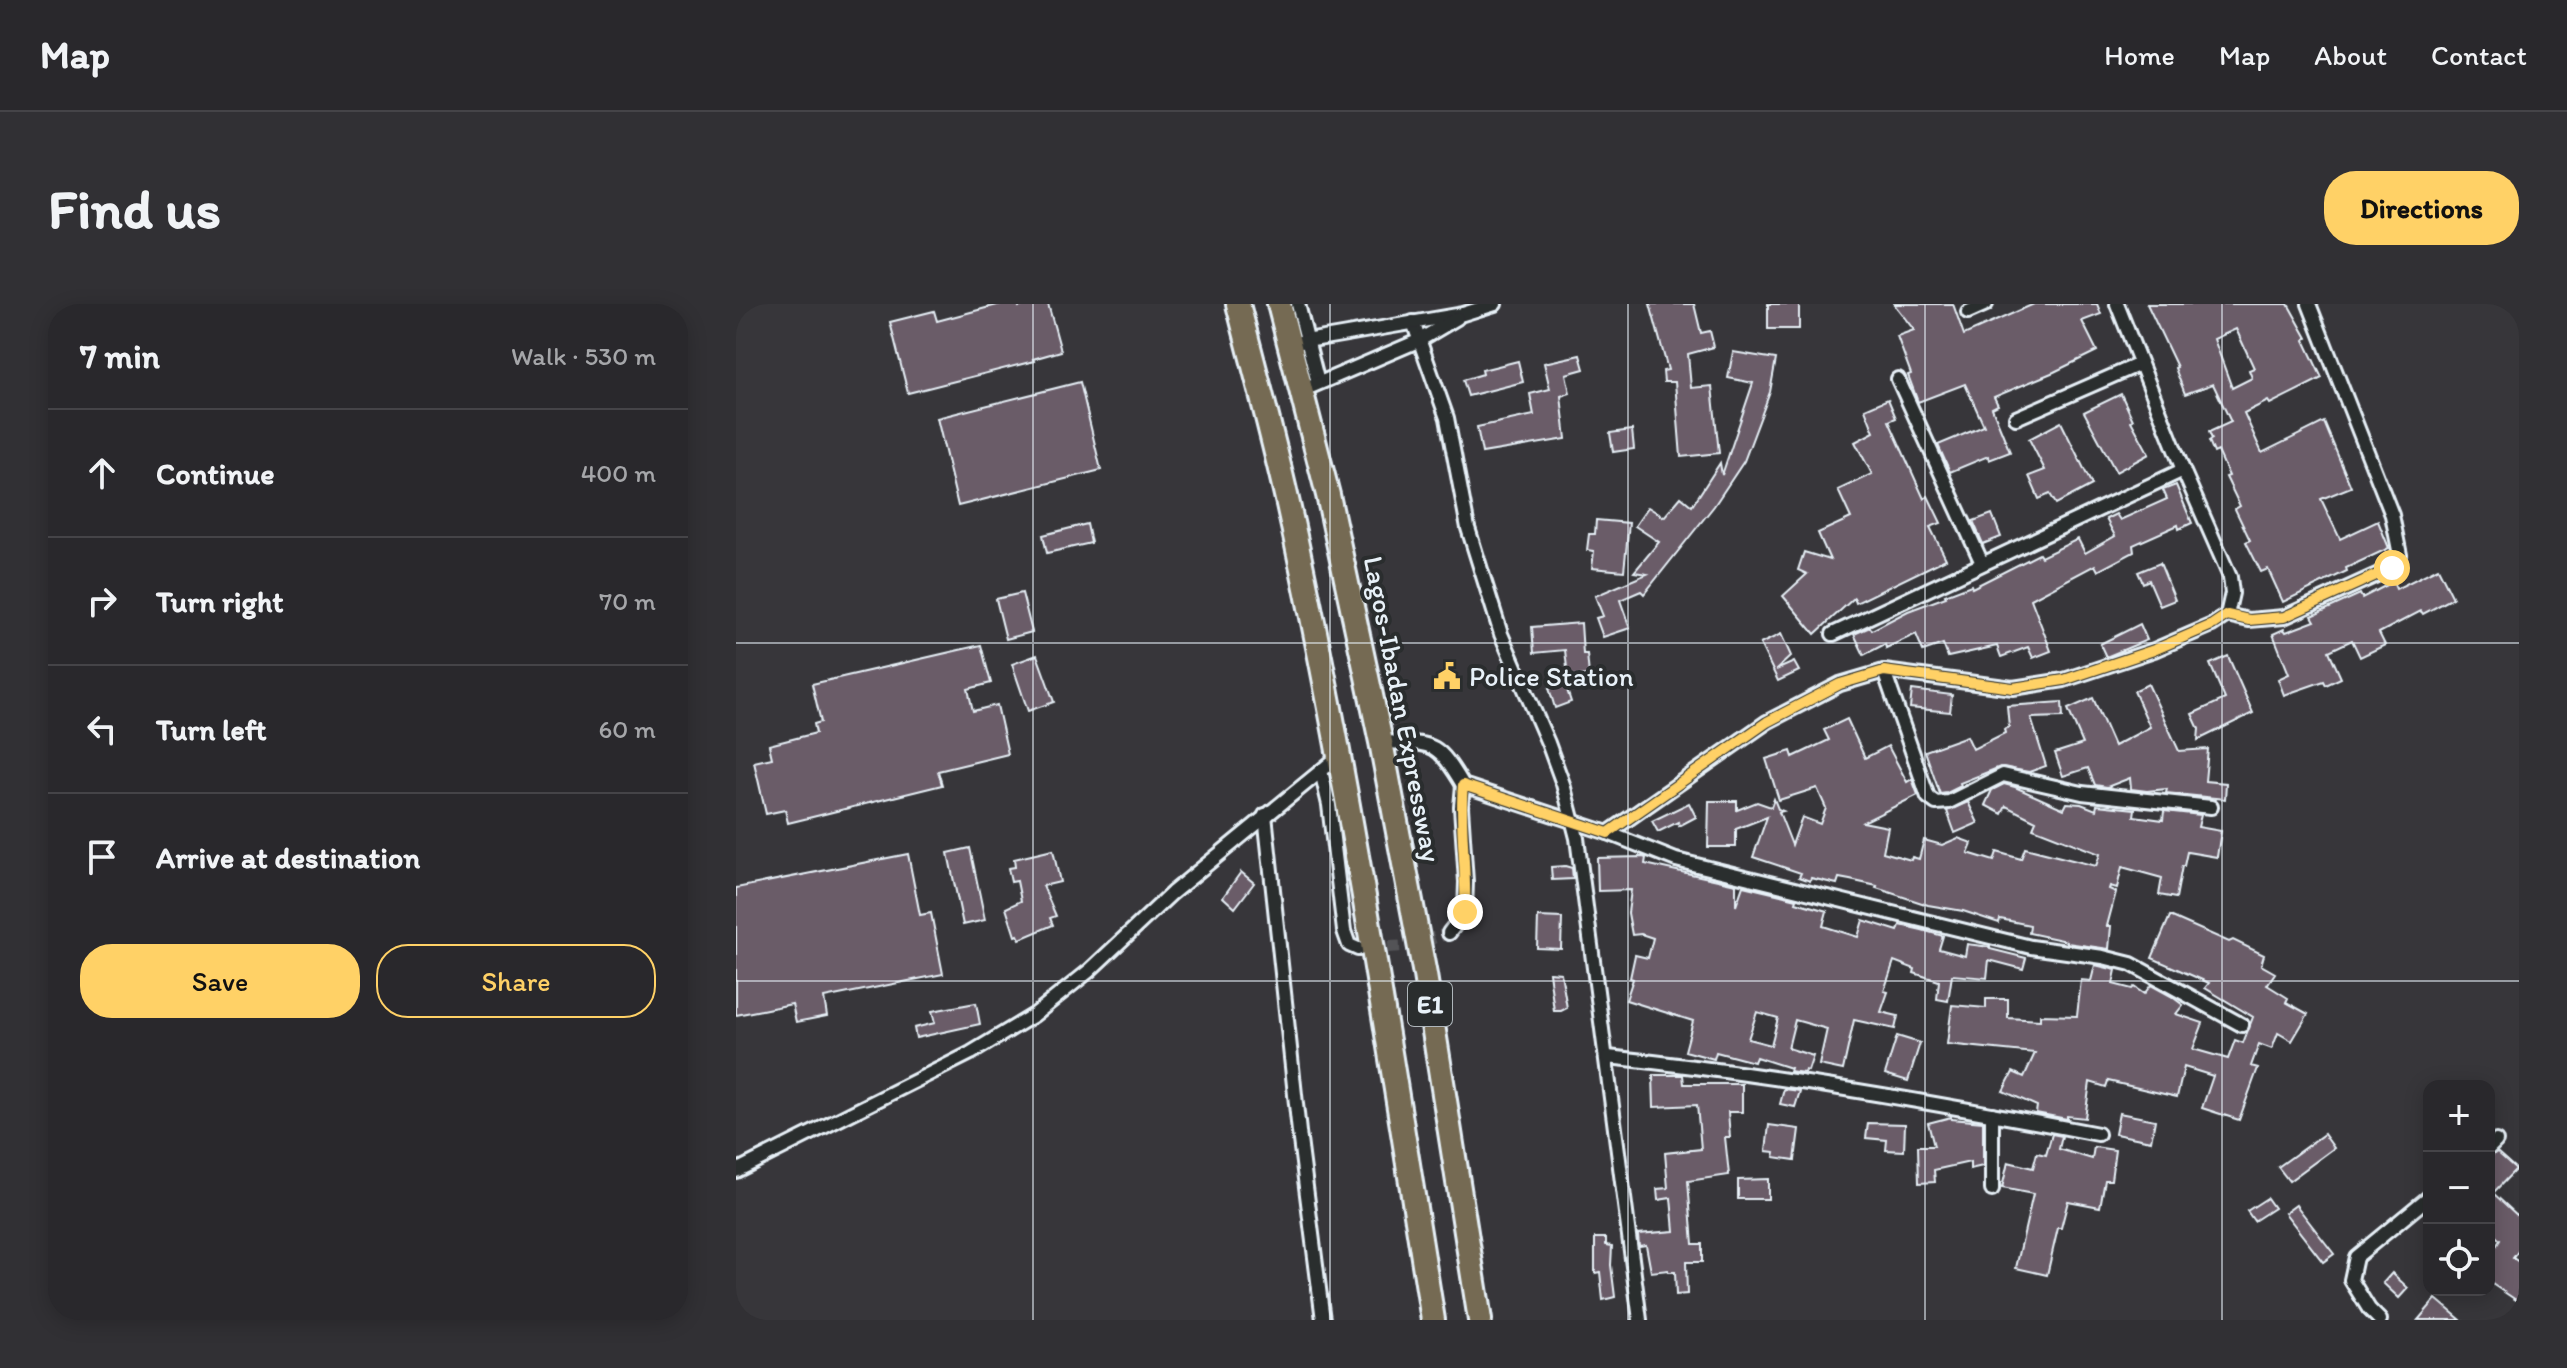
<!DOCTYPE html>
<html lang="en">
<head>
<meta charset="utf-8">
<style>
	:root { --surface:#29282c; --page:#313034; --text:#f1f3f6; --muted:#a5a6a9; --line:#454448; --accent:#ffd166 }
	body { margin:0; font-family:Itim,sans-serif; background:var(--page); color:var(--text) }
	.controls { position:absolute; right:24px; bottom:24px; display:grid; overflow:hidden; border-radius:16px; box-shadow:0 4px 20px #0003 }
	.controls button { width:72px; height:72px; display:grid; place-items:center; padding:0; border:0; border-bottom:2px solid var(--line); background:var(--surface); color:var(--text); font:40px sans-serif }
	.stop { position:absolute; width:24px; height:24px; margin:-18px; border:6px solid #ffd166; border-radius:50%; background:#fff }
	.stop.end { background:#ffd166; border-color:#fff; box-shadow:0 2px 8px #0008 }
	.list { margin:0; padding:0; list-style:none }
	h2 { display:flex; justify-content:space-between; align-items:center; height:104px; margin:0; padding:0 32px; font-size:34px }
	h2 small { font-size:26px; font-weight:400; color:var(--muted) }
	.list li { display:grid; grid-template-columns:52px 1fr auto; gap:24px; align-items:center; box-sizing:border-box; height:128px; padding:0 32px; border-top:2px solid var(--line) }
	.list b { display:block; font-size:30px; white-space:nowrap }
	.list em { font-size:26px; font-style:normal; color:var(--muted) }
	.actions { display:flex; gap:16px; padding:24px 32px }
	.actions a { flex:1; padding:18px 0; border:2px solid var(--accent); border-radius:32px; text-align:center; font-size:28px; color:var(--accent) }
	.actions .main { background:var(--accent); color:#111 }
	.icon { flex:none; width:44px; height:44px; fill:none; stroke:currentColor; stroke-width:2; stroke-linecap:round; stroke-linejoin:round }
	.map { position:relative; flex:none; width:1783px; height:1016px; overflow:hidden; border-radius:32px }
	header { display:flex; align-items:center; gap:48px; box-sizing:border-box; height:112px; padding:0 40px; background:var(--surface); border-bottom:2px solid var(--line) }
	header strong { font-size:38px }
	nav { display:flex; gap:44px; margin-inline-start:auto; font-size:28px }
	.intro { display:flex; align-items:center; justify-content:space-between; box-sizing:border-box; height:192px; padding:0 48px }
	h1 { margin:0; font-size:56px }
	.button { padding:20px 36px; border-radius:32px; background:var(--accent); color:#111; font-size:28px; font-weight:700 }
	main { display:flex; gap:48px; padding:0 48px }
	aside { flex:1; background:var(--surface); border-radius:32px; box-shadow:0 4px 20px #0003 }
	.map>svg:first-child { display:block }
	.building { fill:#6a5b68; stroke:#e8f1f8; stroke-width:2; fill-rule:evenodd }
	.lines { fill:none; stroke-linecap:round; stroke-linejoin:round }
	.street-tunnel { stroke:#525256; stroke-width:12; stroke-dasharray:12 6; stroke-linecap:butt }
	.street-casing { stroke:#e8f1f8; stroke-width:18 }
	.highway-casing { stroke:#e8f1f8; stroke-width:28 }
	.street { stroke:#2a2d2e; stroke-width:12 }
	.highway { stroke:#746b52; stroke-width:22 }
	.route { stroke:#ffd166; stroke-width:10 }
	.grid { fill:none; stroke:#e8f1f8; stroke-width:2; stroke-opacity:0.55 }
	.labels { text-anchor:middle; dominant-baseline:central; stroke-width:8; stroke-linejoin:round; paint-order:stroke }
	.shield { fill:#2a2d2e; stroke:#afb6bb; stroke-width:2 }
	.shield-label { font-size:26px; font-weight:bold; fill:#e8f1f8 }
	.poi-label { font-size:28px; fill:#e8f1f8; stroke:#2a2d2e; text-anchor:start }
	.street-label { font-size:28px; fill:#e8f1f8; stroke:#2a2d2e }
</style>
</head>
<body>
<header>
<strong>Map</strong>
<nav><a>Home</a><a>Map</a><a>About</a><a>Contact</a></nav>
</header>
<div class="intro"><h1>Find us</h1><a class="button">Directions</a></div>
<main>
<aside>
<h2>7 min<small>Walk · 530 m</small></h2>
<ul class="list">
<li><svg class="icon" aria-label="ahead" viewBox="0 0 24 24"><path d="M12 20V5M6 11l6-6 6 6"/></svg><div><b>Continue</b></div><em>400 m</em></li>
<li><svg class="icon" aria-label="right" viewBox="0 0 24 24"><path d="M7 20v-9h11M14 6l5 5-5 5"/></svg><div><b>Turn right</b></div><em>70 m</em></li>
<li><svg class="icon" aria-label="left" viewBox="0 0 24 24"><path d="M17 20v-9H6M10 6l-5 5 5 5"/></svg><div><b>Turn left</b></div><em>60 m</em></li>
<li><svg class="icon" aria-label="arrive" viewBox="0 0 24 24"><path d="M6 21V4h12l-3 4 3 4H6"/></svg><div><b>Arrive at destination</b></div></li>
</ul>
<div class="actions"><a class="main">Save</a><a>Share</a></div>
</aside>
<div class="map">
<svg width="1783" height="1016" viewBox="0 0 1783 1016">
	<rect width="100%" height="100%" fill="#37363a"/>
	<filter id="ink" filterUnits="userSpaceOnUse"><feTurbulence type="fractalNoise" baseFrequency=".0125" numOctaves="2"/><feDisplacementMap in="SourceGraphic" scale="16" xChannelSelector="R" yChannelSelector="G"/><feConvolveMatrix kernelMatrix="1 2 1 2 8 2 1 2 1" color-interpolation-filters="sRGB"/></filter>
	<g filter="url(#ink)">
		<g class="building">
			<path d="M265 0H282L283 3 294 0H312L325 47 297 55 298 57 172 89 154 18 198 7 201 17Z"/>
			<path d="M914 0H958L965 29 974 27 978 43 952 50 955 84 976 82 983 149 945 153 939 78H928L927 67 932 66Z"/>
			<rect x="1032" y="0" width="31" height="25"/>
			<path d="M1158 0H1217L1228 31 1298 0H1361L1365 10 1346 17 1361 47 1318 68 1258 93 1262 101 1256 104 1274 148 1253 156 1252 152 1214 168 1202 141 1248 122 1229 80 1182 98 1172 71 1175 70 1161 32 1178 26Z"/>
			<path d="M1411 0H1552L1571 34 1568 36 1586 74 1534 100 1532 97 1508 109 1526 149 1588 118 1615 183 1585 195 1604 235 1642 217 1653 244 1610 264 1611 267 1547 298 1532 265 1525 268 1510 238 1514 236 1499 205 1504 202 1490 173 1493 172 1482 147 1478 149 1473 137 1476 135 1473 128 1495 118 1477 80 1449 90 1439 64 1441 63ZM1500 25 1518 64 1513 66 1516 74 1496 84 1478 35Z"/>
			<path d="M997 48 1040 55 1034 88 1008 157 978 202 908 290 905 287 884 296 894 324 867 333 860 314 867 312 859 292 911 270 898 268 923 238 899 222 912 203 928 213 945 193 956 202 984 159 986 171 1017 79 992 74Z"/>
			<path d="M844 51 848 65 830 70 834 89 825 92 830 135 746 149 741 123 798 111 794 90 814 85 808 59Z"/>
			<path d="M782 57 787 78 732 92 727 76 747 70 746 66Z"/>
			<path d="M344 78 365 166 222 202 201 114Z"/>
			<path d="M1385 90 1397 116 1395 117 1413 150 1380 168 1348 108Z"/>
			<path d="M1152 95 1160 114 1153 117 1188 195 1192 192 1205 219 1194 223 1210 255 1120 299 1118 294 1079 330 1047 292 1071 270 1062 266 1068 248 1094 256 1082 229 1115 214 1102 186 1136 170 1119 138 1138 128 1129 105Z"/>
			<path d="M1325 118 1356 181 1320 200 1314 190 1303 195 1293 172 1309 166 1293 135Z"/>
			<path d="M896 126 898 145 877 148 874 129Z"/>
			<path d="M1440 181 1456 219 1443 225 1442 221 1397 241 1398 248 1362 267 1359 261 1295 295 1315 347 1297 354 1292 343 1265 353 1261 342 1212 353 1207 340 1187 347 1180 330 1150 344 1149 340 1128 351 1118 330 1134 323 1136 326 1172 307 1210 293 1209 291 1235 281 1236 284 1303 250 1305 253 1342 235 1349 249 1379 232 1370 215 1380 210 1384 216 1431 195 1427 186Z"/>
			<path d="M1256 210 1265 233 1247 240 1237 217Z"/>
			<path d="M860 216 893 219 888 267 856 264 858 247 851 246 853 230H859Z"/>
			<path d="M351 220 355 239 311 249 307 231Z"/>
			<path d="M1424 259 1439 296 1424 302 1413 276 1407 279 1402 268Z"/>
			<path d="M1702 264 1717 294 1687 310 1685 307 1643 329 1649 341 1624 353 1616 336 1593 347 1605 374 1590 381 1588 377 1548 391 1542 375 1553 370 1537 330 1548 325 1550 328 1579 317 1576 312 1624 290 1626 294 1657 278 1660 285Z"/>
			<path d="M286 289 296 328 270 335 260 295Z"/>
			<path d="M845 319 847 350H851L853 371 832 373 829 346 798 349 796 323Z"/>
			<path d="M1404 320 1411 336 1370 353 1364 340Z"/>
			<path d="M1045 330 1055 352 1040 366 1058 358 1063 367 1042 377 1024 340Z"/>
			<path d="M245 341 255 379 232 385 237 407 261 401 272 450 202 467 206 481 52 519 49 506 30 510 18 458 36 454 33 441 80 429 78 420 85 418 76 380Z"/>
			<path d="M301 351 318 398 292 407 276 360Z"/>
			<path d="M1492 352 1517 409 1462 436 1463 425 1456 410 1489 395 1474 360Z"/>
			<path d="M829 380 835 398 819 404 813 384Z"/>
			<path d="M1412 380 1443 447 1472 445 1469 477 1490 479 1489 495 1430 489 1431 485 1411 487 1395 485 1394 474 1371 483 1359 481 1352 464 1327 472 1319 449 1347 440 1332 405 1357 394 1378 442 1414 423 1398 387Z"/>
			<path d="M1176 386 1216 391 1214 408 1174 404Z"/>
			<path d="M1326 398 1327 413 1295 414 1310 462 1293 468 1264 463 1224 479 1225 482 1211 489 1204 490 1189 447 1231 432 1237 445 1269 429 1268 425 1273 423 1271 402Z"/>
			<path d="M1111 415 1129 454 1152 442 1171 478 1176 475 1182 491 1127 518 1152 523 1147 548 1175 556 1176 553 1183 555 1188 536 1206 541 1222 534 1236 539 1232 549 1258 557 1261 548 1285 555 1289 544 1360 562 1364 550 1297 524 1300 517 1270 502 1266 510 1249 501 1256 486 1268 480 1279 483 1328 505 1331 499 1345 500 1360 506 1361 501 1399 505 1398 512 1427 516 1428 507 1465 511 1462 523 1485 527 1481 553 1451 548 1448 562H1446L1440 594 1423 591 1426 574 1386 563 1381 584 1374 582 1373 585 1380 588 1371 622H1375L1373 645 1331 639V637L1293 629 1294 621 1264 615 1263 619 1227 607 1192 601 1140 584 1141 582 1114 576 1103 574 1101 580 1075 574 1074 577 1063 573 1065 569 1017 553 1031 513 1000 525V543H972L973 497H1001V506L1021 498 1035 503 1038 495 1042 505 1047 507 1043 508 1056 541 1066 513 1084 520 1090 504 1081 484 1043 496 1030 455 1055 447 1057 453 1093 436 1088 426Z"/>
			<path d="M1232 498 1242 519 1219 529 1211 507Z"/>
			<path d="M953 499 960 513 943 522 942 518 922 528 916 517Z"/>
			<path d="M234 544 249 616 227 621 212 549Z"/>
			<path d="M317 546 324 578 307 582 320 612 314 614 317 621 284 635 282 631 279 632 270 604 285 597 281 577 275 578 272 564 279 563 278 555Z"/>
			<path d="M172 550 184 611 195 609 207 670 88 694 91 712 60 718 56 700 0 711V584Z"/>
			<path d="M907 553 910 554 909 560 1000 580V602L1007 582 1061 595 1060 598 1091 607 1087 622 1122 633 1127 616 1162 627 1164 621 1186 626 1207 632 1203 645 1229 652 1231 640 1254 643V645L1290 654 1287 665 1253 656 1251 674 1216 671 1212 697 1201 695 1203 677 1178 669 1179 665 1158 657 1148 687 1152 688 1145 708 1162 712 1159 725 1118 716 1107 766 1083 761 1091 725 1059 716 1052 744 1077 752 1072 767 1069 766 1068 769 1053 767 1054 764 1020 753 1018 758 980 748 978 755 949 747 957 717 890 696 897 675 894 674 899 651 912 654 917 634 905 630 896 631 892 609 895 586 862 587 861 554ZM1021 708 1042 714 1035 741 1012 735Z"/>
			<path d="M829 562 836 564 837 575 816 576 815 563Z"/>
			<path d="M505 568 518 579 499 604 487 593Z"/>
			<path d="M1434 612 1493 638 1497 636 1528 651 1525 661 1539 669 1531 681 1552 694 1550 698 1572 710 1556 737 1542 729 1536 745 1523 740 1515 762 1522 764 1503 816 1466 804 1477 772 1448 763 1441 793 1372 777 1370 783 1354 778 1349 814 1331 812V815L1300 809 1301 802 1267 787 1277 768 1288 773 1299 749 1211 740 1216 701 1250 704V695H1272V714L1304 716V711L1341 712 1345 676 1355 677 1359 661 1380 666 1377 680 1396 685 1398 683 1408 690 1415 681 1435 692 1447 701 1440 710 1467 719 1457 745 1492 755 1499 736 1507 739 1517 713 1469 684 1473 679 1416 654Z"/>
			<path d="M802 613 826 614 825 645 801 644Z"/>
			<path d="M813 668 825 669 831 704 825 707H818Z"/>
			<path d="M240 699 244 720 180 734 178 724 199 719 196 707Z"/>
			<path d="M1161 732 1184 739 1172 777 1149 770Z"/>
			<path d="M917 771H947L948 780H1006V808H992L994 833H989L993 871 952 877 957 940H966V958H950L951 990 940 991 939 968H932V966L915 968 910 941 903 942 902 930 938 927 935 894 922 896 921 885 932 884 929 849 965 845 961 801 918 803Z"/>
			<path d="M1048 785 1064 787 1059 803 1044 800Z"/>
			<path d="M1383 809 1419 816 1415 837 1379 830Z"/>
			<path d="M1215 813V815L1247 818V862L1234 865V858L1198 866 1199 878 1183 879 1182 842H1198L1192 819Z"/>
			<path d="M1132 819 1169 820 1168 847 1150 846 1151 836 1130 834Z"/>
			<path d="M1033 821 1063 825 1059 856 1038 853 1039 848 1030 847Z"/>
			<path d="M1316 830 1326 832 1323 845 1356 855 1358 843 1379 846 1375 876H1369L1364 903 1332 897 1325 924H1322L1311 971 1280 964 1297 890 1266 884 1272 858 1297 864 1301 849 1310 851Z"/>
			<path d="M1588 830 1598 844 1553 877 1542 863Z"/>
			<path d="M1761 848 1780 865 1757 889 1783 913V946L1777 954 1783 958V998L1753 978V954L1764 936 1753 926V853Z"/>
			<path d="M1032 875V895H1002V876Z"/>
			<path d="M1531 894 1538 904 1518 917 1511 907Z"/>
			<path d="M1560 901 1598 950 1587 958 1549 909Z"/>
			<path d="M859 934H870V941L876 942 875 961 879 993 867 996 864 968 859 969Z"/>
			<path d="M1656 969 1672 984 1663 994 1647 979Z"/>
			<path d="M1700 995 1725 1016H1682Z"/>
		</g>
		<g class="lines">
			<path class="street-tunnel" d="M634 644 671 642 713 629"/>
			<g class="street-casing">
				<g id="street">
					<path d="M562 0 582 79"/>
					<path d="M1232 8 1250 0"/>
					<path d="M677 18 711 114 732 224 765 330 812 439 827 480 841 534 904 1016"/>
					<path d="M553 40 727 10 759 0"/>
					<path d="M1162 75 1246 259"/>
					<path d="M565 87 682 37 721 14"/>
					<path d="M1280 114 1404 60"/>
					<path d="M1491 311 1513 316 1548 313 1656 264 1664 251 1656 211 1573 0"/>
					<path d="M1097 330 1447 166"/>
					<path d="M1148 367 1192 493 1200 499 1213 498 1267 471 1346 489 1475 503"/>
					<path d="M645 438C696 440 699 434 727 481L872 529 940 556 1295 643 1367 653 1395 660 1506 721"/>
					<path d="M585 467 593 501 608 627 613 641 622 645"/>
					<path d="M529 511 563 828 587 1016"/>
					<path d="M872 529 1031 418 1104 380 1148 367 1277 384 1328 376 1418 346 1476 321 1491 311 1496 289 1494 273 1447 166 1381 0"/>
					<path d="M713 629 729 608 730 578 725 503 727 481"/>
					<path d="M872 753C1036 770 1199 799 1362 830"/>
					<path d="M1753 844 1760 837"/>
					<path d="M0 867 235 749 298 711 353 667 436 589 602 453"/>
					<path d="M1256 886V810"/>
					<path d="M1644 1016 1633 1005 1615 976 1620 953 1693 893"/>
				</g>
			</g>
			<g class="highway-casing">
				<g id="highway">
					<path d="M502 0C519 67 537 133 552 200 612 470 653 743 697 1016"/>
					<path d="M543 0 592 191 645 438 689 671 744 1016"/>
				</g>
			</g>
			<use href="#street" class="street"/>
			<use href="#highway" class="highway"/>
		</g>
	</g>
	<g class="lines" filter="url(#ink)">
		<path class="route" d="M729 608C731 565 723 523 727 481L872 529 1031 418 1104 380 1148 367 1277 384 1328 376 1418 346 1476 321 1491 311 1513 316 1548 313 1656 264"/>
	</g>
	<path class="grid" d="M297 0V1016M594 0V1016M892 0V1016M1189 0V1016M1486 0V1016M0 339H1783M0 677H1783"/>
	<defs>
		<g id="civic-bare" transform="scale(2.16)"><path d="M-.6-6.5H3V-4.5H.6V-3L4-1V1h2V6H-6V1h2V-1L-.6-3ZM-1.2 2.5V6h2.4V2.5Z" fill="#ffd166" stroke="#2a2d2e" stroke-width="2.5" paint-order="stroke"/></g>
	</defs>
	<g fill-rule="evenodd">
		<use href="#civic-bare" x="711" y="372"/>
	</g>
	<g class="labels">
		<rect class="shield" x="672" y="678" width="44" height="44" rx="6"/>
		<g class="shield-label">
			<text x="694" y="700">E1</text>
		</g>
		<g class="poi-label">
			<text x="733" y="372">Police Station</text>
		</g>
		<g class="street-label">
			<text transform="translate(667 405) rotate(79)">Lagos-Ibadan Expressway</text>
		</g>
	</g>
</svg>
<div class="controls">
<button>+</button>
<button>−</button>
<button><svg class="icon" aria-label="locate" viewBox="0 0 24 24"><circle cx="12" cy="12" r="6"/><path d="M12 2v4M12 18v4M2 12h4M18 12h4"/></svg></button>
</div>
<div class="stop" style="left:1656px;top:264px"></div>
<div class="stop end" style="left:729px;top:608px"></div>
</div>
</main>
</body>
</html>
